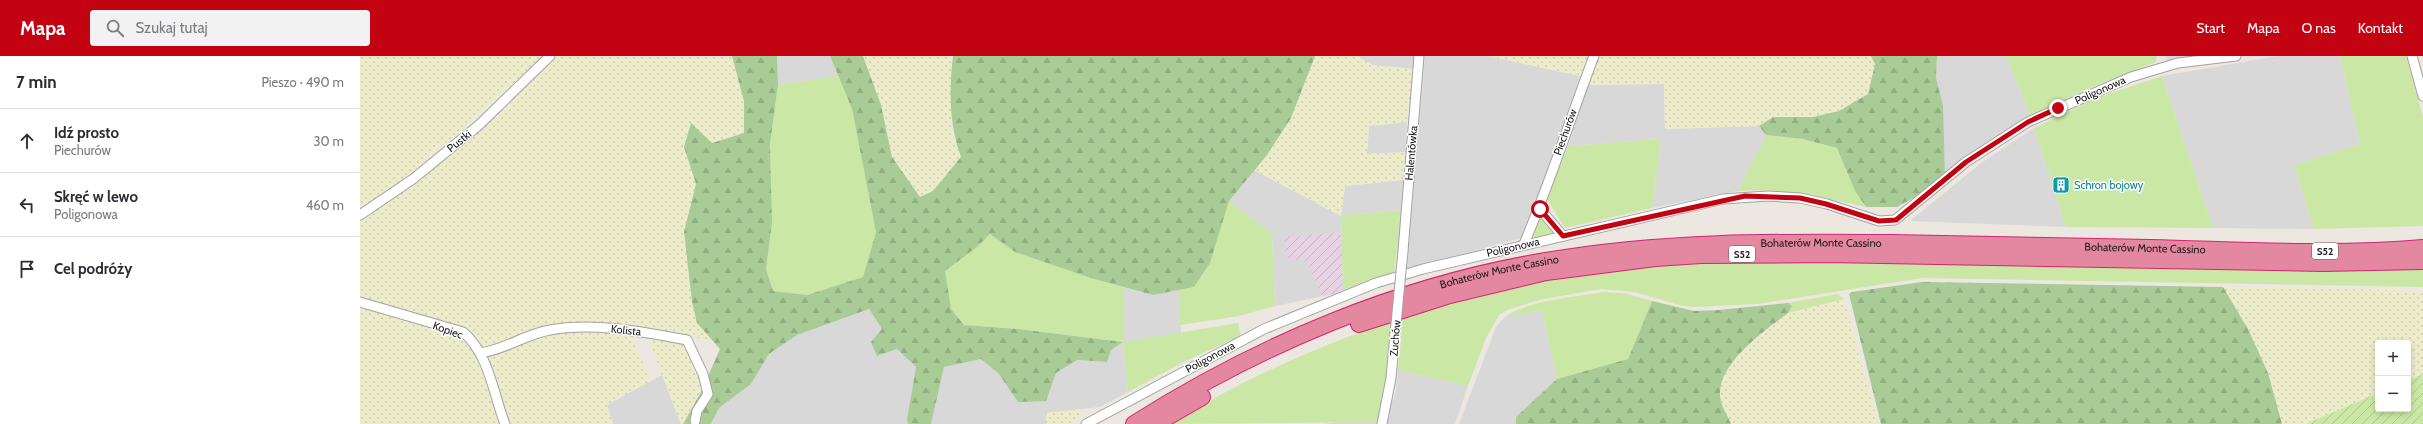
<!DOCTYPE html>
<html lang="pl">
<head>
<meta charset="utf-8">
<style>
	:root { --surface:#fff; --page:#f2f2f3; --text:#2b2b33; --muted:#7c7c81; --line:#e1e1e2; --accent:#c30312 }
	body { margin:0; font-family:Cabin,sans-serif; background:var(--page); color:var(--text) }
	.controls { position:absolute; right:12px; bottom:12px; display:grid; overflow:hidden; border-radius:4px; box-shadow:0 2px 6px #0003 }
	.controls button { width:36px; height:36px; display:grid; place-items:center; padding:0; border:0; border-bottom:1px solid var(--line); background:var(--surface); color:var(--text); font:20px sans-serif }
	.stop { position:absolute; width:12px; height:12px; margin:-9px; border:3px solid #c30312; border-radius:50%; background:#fff }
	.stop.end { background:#c30312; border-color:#fff; box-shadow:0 1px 4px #0008 }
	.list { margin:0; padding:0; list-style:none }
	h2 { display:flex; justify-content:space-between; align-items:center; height:52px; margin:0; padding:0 16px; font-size:17px }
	h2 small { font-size:13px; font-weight:400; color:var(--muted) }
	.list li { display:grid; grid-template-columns:26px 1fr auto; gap:12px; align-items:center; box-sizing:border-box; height:64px; padding:0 16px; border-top:1px solid var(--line) }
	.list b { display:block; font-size:15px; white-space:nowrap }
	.list p { margin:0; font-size:13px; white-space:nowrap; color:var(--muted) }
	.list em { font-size:13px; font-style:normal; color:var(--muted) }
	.icon { flex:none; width:22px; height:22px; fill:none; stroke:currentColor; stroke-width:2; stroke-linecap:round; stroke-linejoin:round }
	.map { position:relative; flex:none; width:2063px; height:368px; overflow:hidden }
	header { display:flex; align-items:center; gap:24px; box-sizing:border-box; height:56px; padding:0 20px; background:var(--accent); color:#fff }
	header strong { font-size:19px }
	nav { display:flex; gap:22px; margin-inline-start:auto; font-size:14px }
	.search { width:280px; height:36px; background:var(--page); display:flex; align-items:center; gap:10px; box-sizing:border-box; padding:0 14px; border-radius:4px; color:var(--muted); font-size:15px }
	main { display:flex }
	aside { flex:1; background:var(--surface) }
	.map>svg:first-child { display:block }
	.residential { fill:#d9d8d8 }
	.industrial { fill:url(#industrial-furrows) }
	.farmland { fill:url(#farmland-dots) }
	.grass { fill:#cbe7a5 }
	.forest { fill:url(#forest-firs) }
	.garden { fill:url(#garden-furrows) }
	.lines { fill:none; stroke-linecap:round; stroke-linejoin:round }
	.street-casing { stroke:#a2a2a2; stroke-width:11 }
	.highway-casing { stroke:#d2266e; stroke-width:18 }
	.street { stroke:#fff; stroke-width:9 }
	.highway { stroke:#e487a0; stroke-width:16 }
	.street-bridge-casing { stroke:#a2a2a2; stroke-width:11; stroke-linecap:butt }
	.street-bridge { stroke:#fff; stroke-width:9 }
	.route { stroke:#c30312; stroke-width:5 }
	.labels { text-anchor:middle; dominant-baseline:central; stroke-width:3; stroke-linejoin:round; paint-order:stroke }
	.shield { fill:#fff; stroke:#5f5f5f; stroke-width:1 }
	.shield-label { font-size:10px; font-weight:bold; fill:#1b1b1b }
	.street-label { font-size:11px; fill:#1b1b1b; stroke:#fff }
	.culture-label { font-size:11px; fill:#0d838f; stroke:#fff; text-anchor:start }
</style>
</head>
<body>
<header>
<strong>Mapa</strong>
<div class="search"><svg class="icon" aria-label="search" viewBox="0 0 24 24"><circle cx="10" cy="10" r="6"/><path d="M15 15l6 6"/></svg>Szukaj tutaj</div>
<nav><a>Start</a><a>Mapa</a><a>O nas</a><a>Kontakt</a></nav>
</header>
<main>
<aside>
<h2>7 min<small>Pieszo · 490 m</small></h2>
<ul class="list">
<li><svg class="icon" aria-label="ahead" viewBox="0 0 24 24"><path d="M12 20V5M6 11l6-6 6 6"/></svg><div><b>Idź prosto</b><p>Piechurów</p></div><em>30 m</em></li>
<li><svg class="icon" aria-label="left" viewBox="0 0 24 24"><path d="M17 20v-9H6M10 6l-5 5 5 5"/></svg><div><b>Skręć w lewo</b><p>Poligonowa</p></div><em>460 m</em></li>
<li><svg class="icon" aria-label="arrive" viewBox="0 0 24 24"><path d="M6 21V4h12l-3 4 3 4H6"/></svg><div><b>Cel podróży</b></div></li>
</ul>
</aside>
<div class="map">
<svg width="2063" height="368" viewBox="0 0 2063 368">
	<defs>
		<pattern id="industrial-furrows" width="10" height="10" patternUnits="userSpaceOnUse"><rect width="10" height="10" fill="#e5d2e3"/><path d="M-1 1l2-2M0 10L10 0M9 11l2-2" fill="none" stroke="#c4b4c2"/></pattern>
		<pattern id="farmland-dots" width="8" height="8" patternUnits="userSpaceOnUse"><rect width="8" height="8" fill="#ececcb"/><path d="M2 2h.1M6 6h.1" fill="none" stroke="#cacaae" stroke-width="1.8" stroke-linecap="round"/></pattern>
		<pattern id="forest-firs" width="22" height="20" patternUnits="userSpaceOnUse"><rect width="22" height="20" fill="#a9cb95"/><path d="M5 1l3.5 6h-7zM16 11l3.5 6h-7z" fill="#91ae80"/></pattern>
		<pattern id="garden-furrows" width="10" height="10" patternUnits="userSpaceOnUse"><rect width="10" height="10" fill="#cbe7a5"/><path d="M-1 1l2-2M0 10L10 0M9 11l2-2" fill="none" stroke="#aec68d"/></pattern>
	</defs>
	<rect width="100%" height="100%" fill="#ece7e0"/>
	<g class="residential">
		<path d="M417 0H470L478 20 418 29Z"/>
		<path d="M997 0H1055L1054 13 1013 9Z"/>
		<path d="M1065 0H1129L1220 20 1170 172 1162 182 1047 213Z"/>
		<path d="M1577 0H1646L1671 61 1612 96 1585 118 1584 86 1576 22Z"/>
		<path d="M1806 0H1847L1807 4Z"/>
		<path d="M1918 0H1980L2000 88 1934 109 1954 173 1853 172 1802 20Z"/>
		<path d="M1304 28 1305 73 1399 70 1406 79 1378 135 1292 152 1301 83 1208 90 1228 29Z"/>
		<path d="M1047 66 1046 96 1007 98 1009 70Z"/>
		<path d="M1674 72 1706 171 1550 165 1621 107Z"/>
		<path d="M894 114 981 160 985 130 1043 124 1042 154 981 160 983 236 915 250 912 177 869 145Z"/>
		<path d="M763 231 793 239 819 234 821 278 763 286 768 336 740 351 686 357V368H571L584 311 621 303 639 318 658 346 696 317 717 304 746 306 751 294 763 286Z"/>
		<path d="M509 253 522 273 517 300 537 293 556 311 547 363 548 368H351L359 352 391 328 409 298 437 279Z"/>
		<path d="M1182 254 1197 323 1156 361V368H1099L1136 271 1145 261Z"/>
		<path d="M1038 314 1108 330 1095 368H1025L1030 344H1033L1035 340Z"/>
		<path d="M302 319 321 368H253L247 349Z"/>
		<path d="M986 365 1021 366 1020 368H963Z"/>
	</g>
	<path class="industrial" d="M981 176 983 236 962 240 946 205 925 202V181Z"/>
	<g class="farmland">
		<path d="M0 0H185L50 118 0 152Z"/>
		<path d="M197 0 372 1 384 45V77L352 87 324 91 336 128 324 176 332 245 337 267 352 284 290 274 196 270 128 293 122 291 116 280 104 272 0 241V164L51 128 115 78Z"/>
		<path d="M503 0H590L592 8V77L601 101 573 135 560 141 532 101 521 49Z"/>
		<path d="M955 0H997L1013 9 1054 13 1047 66 1009 70 1007 98 1046 96 1043 124 985 130 981 160 894 114 907 99 931 62Z"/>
		<path d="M1129 0H1228L1220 20Z"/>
		<path d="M1239 0H1511L1515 8 1508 38 1479 55 1453 61H1413L1399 70 1305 73 1304 28 1228 29Z"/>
		<path d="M1863 231 2036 234 2063 237V318L2048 324V287H2018V337L1946 368H1922L1908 317 1888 273Z"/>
		<path d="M1484 243 1518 368H1371L1362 350 1359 337 1363 322 1371 308 1388 290 1428 257Z"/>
		<path d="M0 251 100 280 109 287 116 297 142 368H0Z"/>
		<path d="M255 276 271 278 290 325 247 349 253 368H152L127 300 173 282 192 277Z"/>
		<path d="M287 280 325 287 340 320 343 331 323 368H321Z"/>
		<path d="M722 353 721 361 711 368H686V357Z"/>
	</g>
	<g class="grass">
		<path d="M1646 0H1797L1796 6 1727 33 1671 61Z"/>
		<path d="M1980 0H2046L2063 61V170L1954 173 1934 109 2000 88Z"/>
		<path d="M478 20 492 53 516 176 503 221 447 239 413 235 406 213 412 167 410 88 418 29Z"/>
		<path d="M1802 20 1853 172 1706 171 1674 72 1736 42Z"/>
		<path d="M1406 79 1443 83 1477 92 1495 135 1506 151C1463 142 1422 131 1378 135Z"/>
		<path d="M1301 83 1292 152 1205 172 1187 143 1208 90Z"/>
		<path d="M869 145 912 177 915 250 879 260 820 269 819 234 834 231 850 207Z"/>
		<path d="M1042 154 1034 217 983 236 981 160Z"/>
		<path d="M1180 163H1182L1195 176 1194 178 1173 183Z"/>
		<path d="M630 178 655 196 763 231V286L878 267 881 280 825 305 768 336 763 286 659 273 604 269 591 253 584 215 617 191Z"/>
		<path d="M1416 204 1977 215 2063 213V231L1562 222 1397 248 1334 251 1319 249 1275 236 1240 233 1179 244 1147 254 1139 259 1126 282 1108 330 1038 314 1043 261C1091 246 1140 233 1190 224 1265 210 1340 207 1416 204Z"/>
		<path d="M1244 236 1263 237 1292 245 1268 303 1197 323 1182 254 1145 261C1169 244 1216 241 1244 236Z"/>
		<path d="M1478 238 1484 243 1428 257 1432 250 1428 247Z"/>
		<path d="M1031 265 1028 320 1021 366 810 368C879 325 954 292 1031 265Z"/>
	</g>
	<g class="forest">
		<path d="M372 0H417L418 29 410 88 412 167 406 213 413 235 447 239 503 221 516 176 492 53 470 0H503L521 49 532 101 560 141 573 135 601 101C589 68 589 35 593 0H955L931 62 907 99 869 145 850 207 834 231 793 239 731 222 655 196 630 178 617 191 585 215 591 253 604 269 659 273 763 286 751 294 747 306 717 304 696 317 686 345 658 346 639 318 621 303 584 311 571 368H548L547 363 556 311 537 293 517 300 511 286 522 273 509 253 437 279 409 298 391 328 359 352 351 368H323L341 336 360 293 337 267 332 246 324 176 336 128 324 91 331 67 352 87 384 77V45Z"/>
		<path d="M1511 0H1577L1576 22 1583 50 1585 118 1567 134 1537 151H1506L1495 135 1477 92 1443 83 1406 79 1399 70 1413 61H1453L1479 55 1508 38 1515 8Z"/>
		<path d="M1562 226 1863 231 1888 273 1908 317 1922 368H1521L1489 238 1492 236Z"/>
		<path d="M1292 245 1334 255 1359 254 1428 247 1432 250 1428 257C1405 274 1361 305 1360 336 1359 348 1367 358 1371 368H1156V361L1197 323 1268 303Z"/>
	</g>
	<path class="garden" d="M2063 318V368H1946L2018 337V353H2048V324Z"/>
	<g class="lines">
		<g class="street-casing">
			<g id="street">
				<path d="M2052 0 2063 40"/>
				<path d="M1180 153 1203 180"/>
				<path d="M0 159 53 123 119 69 190 0"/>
				<path d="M1164 188C1190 127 1210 63 1234 0"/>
				<path d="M1043 195 1059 0"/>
				<path d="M0 246 103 276C129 298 133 337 145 368"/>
				<path d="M120 297C145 294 165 278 190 274 234 266 283 276 327 284L343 318 348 338 337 355 335 365"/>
				<path d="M726 368 904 273 1016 227 1063 213 1363 143 1408 140 1440 142 1467 148 1519 165 1535 164 1606 106 1668 66 1771 21 1818 7 1876 0"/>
				<path d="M1022 368 1031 322 1035 278"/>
			</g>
		</g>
		<g class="highway-casing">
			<g id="highway">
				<path d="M999 268 1090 239 1186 216 1295 202 1341 199 1468 198 1963 207 2063 205"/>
				<path id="s1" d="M774 368C899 289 1040 229 1186 205 1301 185 1415 186 1531 187 1617 189 1704 190 1790 192 1881 194 1973 200 2063 192"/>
				<path d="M795 368 842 341"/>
			</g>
		</g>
		<use href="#street" class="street"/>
		<use href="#highway" class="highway"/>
		<g class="street-bridge-casing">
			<path id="street-bridge" d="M1035 278 1043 195"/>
		</g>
		<use href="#street-bridge" class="street-bridge"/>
	</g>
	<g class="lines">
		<path class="route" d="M1180 153 1203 180 1385 140 1440 142 1466 148 1519 165 1536 164 1606 106 1668 66 1698 52"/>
	</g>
	<defs>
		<g id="building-square" transform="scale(0.9)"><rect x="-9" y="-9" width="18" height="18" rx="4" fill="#0f9aa8" stroke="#fff"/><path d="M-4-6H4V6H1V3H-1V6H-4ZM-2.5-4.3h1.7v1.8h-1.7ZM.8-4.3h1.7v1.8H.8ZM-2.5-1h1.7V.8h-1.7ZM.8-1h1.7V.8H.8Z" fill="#fff"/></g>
	</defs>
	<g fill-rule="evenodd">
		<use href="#building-square" x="1701" y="129"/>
	</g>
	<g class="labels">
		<g class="shield">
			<rect x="1952" y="187" width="26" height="16" rx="3"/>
			<rect x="1369" y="190" width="26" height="16" rx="3"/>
		</g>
		<g class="shield-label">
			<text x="1965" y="195">S52</text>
			<text x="1382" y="198">S52</text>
		</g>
		<g class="street-label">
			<text transform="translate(1740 34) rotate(-24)">Poligonowa</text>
			<text transform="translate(1205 76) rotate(-70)">Piechurów</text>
			<text transform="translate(99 85) rotate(-39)">Pustki</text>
			<text transform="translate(1051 97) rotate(-85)">Halentówka</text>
			<text stroke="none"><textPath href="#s1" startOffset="722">Bohaterów Monte Cassino</textPath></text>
			<text transform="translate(1153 191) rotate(-13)">Poligonowa</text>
			<text stroke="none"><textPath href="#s1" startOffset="1046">Bohaterów Monte Cassino</textPath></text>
			<text stroke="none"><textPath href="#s1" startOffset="398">Bohaterów Monte Cassino</textPath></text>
			<text transform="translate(88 274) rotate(20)">Kopiec</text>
			<text transform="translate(266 274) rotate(6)">Kolista</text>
			<text transform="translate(1035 282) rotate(-85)">Zuchów</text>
			<text transform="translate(850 301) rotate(-28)">Poligonowa</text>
		</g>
		<g class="culture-label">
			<text x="1714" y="129">Schron bojowy</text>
		</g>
	</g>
</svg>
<div class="controls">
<button>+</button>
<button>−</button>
</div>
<div class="stop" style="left:1180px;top:153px"></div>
<div class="stop end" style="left:1698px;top:52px"></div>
</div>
</main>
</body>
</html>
